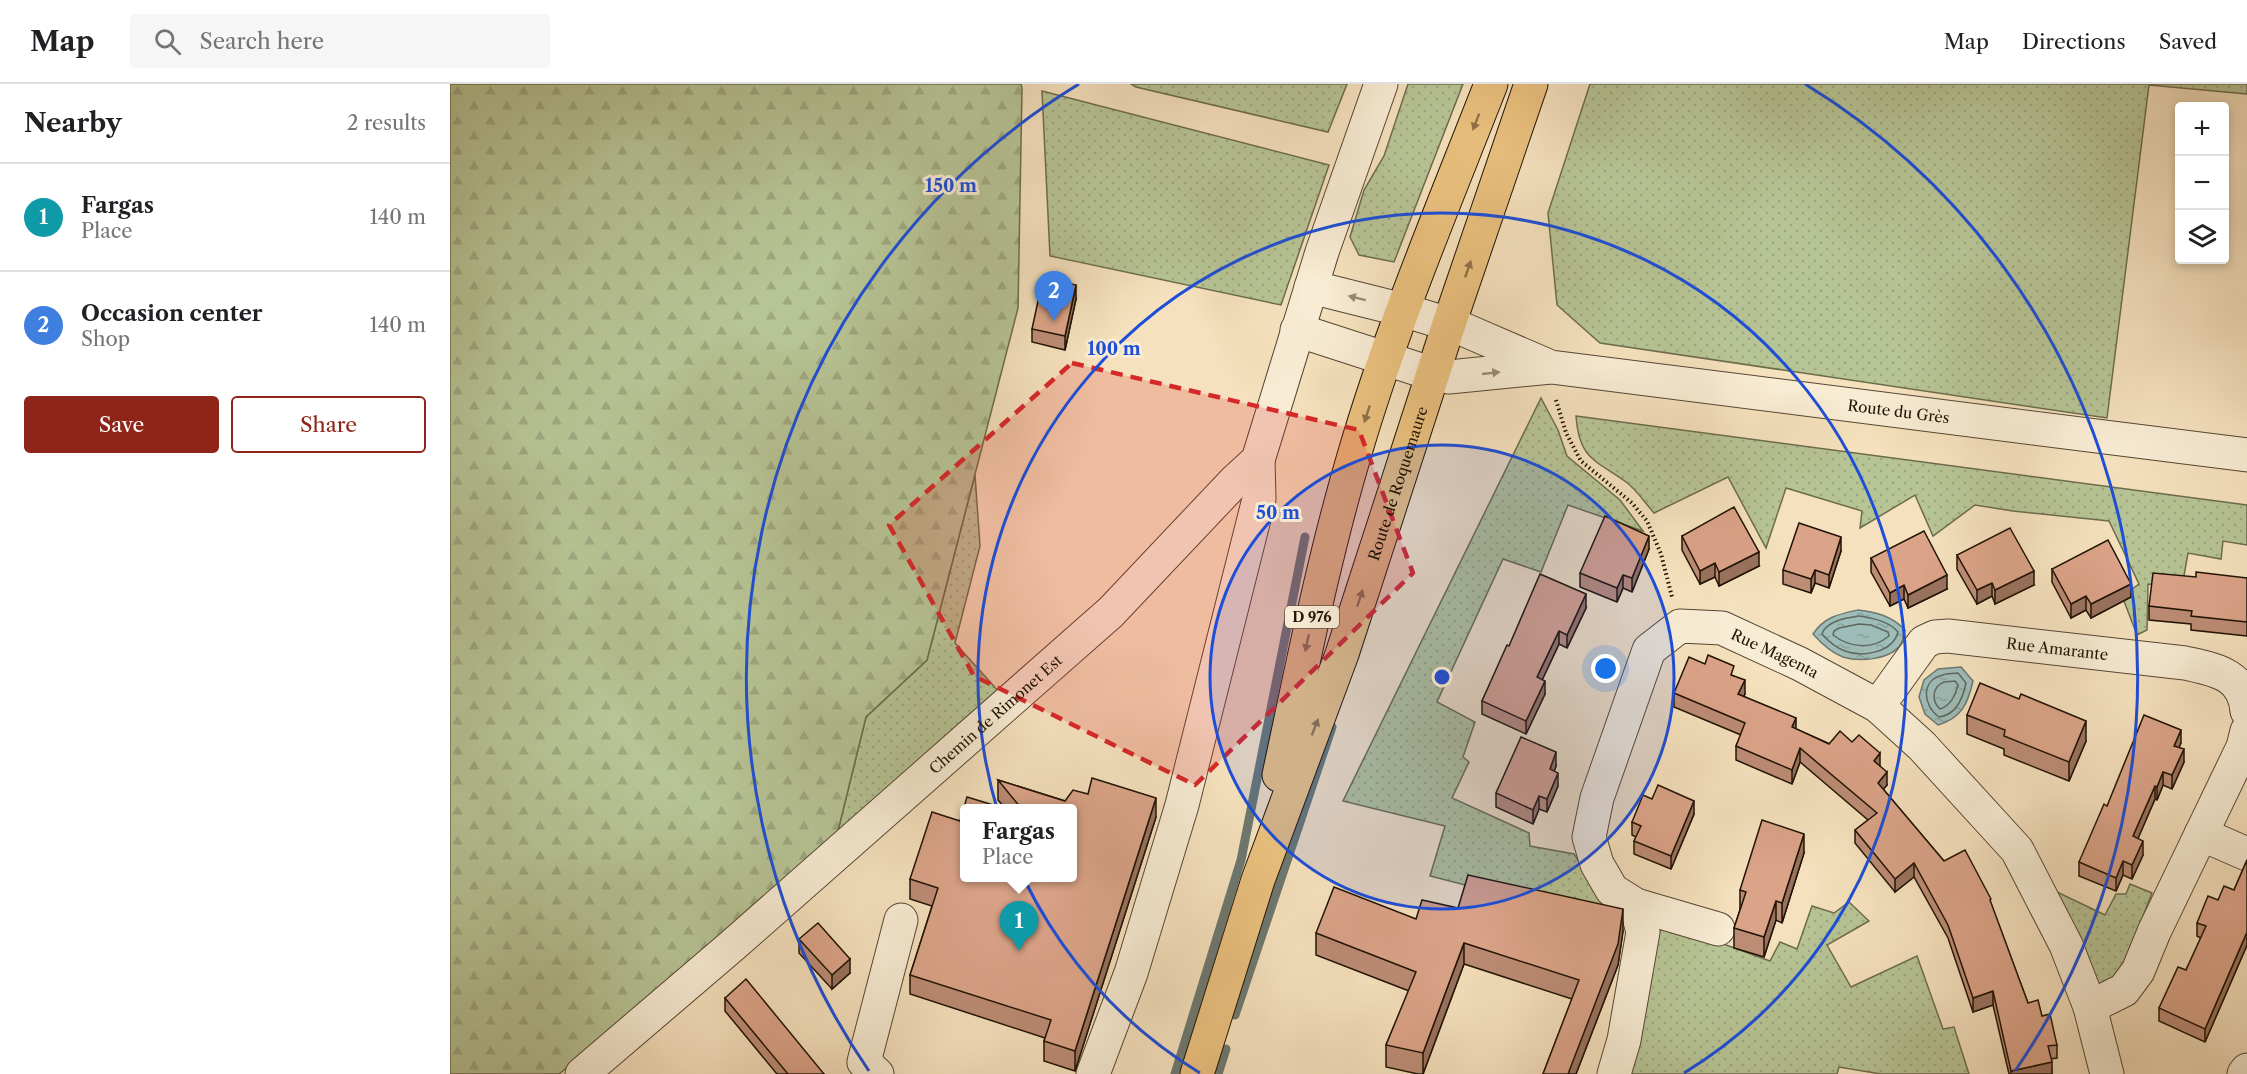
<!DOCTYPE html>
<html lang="en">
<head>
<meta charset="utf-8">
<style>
	:root { --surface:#fff; --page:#f6f6f6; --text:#202124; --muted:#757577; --line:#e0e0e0; --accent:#8f2418 }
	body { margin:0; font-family:"Libre Caslon Text",serif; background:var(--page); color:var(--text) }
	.controls { position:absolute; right:18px; top:18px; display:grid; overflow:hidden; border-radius:6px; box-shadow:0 3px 9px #0003 }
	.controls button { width:54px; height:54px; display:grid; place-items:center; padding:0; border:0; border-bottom:2px solid var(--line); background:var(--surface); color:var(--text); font:30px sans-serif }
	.you { position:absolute; left:1156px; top:585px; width:21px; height:21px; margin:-15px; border:4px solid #fff; border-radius:50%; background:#1a73e8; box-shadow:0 0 0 9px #1a73e833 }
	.badge { display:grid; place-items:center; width:39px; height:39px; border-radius:50%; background:var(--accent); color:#fff; font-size:20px; font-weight:700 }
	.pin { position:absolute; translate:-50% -50px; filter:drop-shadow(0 2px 3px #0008) }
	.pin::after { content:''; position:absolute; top:32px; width:21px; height:18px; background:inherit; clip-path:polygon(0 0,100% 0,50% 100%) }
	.popup { position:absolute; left:510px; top:720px; width:117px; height:78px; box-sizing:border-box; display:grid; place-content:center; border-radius:6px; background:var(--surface); filter:drop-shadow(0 2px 4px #0005); font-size:20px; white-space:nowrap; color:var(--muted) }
	.popup b { font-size:22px; color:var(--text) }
	.popup::after { content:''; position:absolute; left:50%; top:100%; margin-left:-12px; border:12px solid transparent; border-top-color:var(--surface) }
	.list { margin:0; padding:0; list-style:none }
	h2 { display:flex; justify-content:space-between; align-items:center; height:78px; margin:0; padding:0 24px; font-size:26px }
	h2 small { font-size:20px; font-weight:400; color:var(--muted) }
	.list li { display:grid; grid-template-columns:39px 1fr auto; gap:18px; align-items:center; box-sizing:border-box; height:108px; padding:0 24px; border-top:2px solid var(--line) }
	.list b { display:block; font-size:22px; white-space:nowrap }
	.list p { margin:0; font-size:20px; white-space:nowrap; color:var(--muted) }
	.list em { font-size:20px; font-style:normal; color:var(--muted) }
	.actions { display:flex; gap:12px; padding:18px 24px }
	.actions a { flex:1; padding:14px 0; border:2px solid var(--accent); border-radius:6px; text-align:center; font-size:21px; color:var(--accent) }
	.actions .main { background:var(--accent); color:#fff }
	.icon { flex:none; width:33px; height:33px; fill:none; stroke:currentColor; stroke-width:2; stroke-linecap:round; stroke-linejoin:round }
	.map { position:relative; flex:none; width:1797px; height:990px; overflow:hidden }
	header { display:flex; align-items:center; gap:36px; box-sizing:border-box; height:84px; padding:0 30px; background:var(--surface); border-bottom:2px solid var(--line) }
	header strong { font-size:28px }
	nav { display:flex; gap:33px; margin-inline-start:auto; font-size:21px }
	.search { width:420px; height:54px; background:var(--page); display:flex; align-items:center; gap:15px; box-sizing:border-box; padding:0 21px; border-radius:6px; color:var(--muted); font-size:22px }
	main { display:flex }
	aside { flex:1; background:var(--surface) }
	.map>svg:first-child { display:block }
	.grass { fill:url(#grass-dots); stroke:#6c6c4d; stroke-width:1.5 }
	.forest { fill:url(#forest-firs); stroke:#6c6c4d; stroke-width:1.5 }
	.water { fill:url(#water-ripples); stroke:#6c7870; stroke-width:1.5 }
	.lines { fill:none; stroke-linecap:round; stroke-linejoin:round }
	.shore { stroke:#5f685e; stroke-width:1.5 }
	.stream { stroke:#6c7870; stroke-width:9 }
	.minor-casing { stroke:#554633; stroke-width:35 }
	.major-casing { stroke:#201305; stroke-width:35 }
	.path { stroke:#201305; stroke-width:4; stroke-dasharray:1.5 3; stroke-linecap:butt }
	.minor { stroke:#f8ecd4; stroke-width:33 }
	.major { stroke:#eac07e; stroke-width:33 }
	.wall { fill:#bc8c75; stroke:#201305; stroke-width:1.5 }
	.shaded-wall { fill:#99725f; stroke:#201305; stroke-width:1.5 }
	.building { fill:#dba388; stroke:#201305; stroke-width:1.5 }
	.oneway { fill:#8f7248 }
	.oneway2 { fill:#978a77 }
	.marked { fill:#d62828; fill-opacity:0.2; stroke:#d62828; stroke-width:4.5; stroke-dasharray:12 8; stroke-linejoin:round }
	.ring { fill:none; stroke:#1d4ed8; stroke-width:3 }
	.labels { text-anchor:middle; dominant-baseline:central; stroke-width:6; stroke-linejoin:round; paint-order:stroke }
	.shield { fill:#f8ecd4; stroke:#615443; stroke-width:1.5 }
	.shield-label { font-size:14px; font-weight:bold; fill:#201305 }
	.street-label { font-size:15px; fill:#201305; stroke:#f8ecd4 }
	.centre { fill:#1d4ed8; stroke:#f8ecd4; stroke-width:3 }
	.ring-label { font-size:18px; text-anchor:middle; font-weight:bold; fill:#1d4ed8; stroke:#f8ecd4; stroke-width:6; stroke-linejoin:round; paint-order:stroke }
</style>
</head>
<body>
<header>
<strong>Map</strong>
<div class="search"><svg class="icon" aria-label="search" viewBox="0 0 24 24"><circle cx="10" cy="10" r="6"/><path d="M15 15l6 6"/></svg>Search here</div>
<nav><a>Map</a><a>Directions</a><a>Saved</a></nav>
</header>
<main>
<aside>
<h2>Nearby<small>2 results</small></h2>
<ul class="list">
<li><span class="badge" style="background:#0f9aa8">1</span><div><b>Fargas</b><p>Place</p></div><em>140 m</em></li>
<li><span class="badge" style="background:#3f7fe0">2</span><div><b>Occasion center</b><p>Shop</p></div><em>140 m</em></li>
</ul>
<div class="actions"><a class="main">Save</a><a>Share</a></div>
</aside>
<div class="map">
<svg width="1797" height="990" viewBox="0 0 1797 990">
	<defs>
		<pattern id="grass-dots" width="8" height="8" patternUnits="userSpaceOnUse" patternTransform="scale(1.5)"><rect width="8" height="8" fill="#b7c495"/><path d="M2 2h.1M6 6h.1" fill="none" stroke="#9da87f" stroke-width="1.8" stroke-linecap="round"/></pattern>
		<pattern id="forest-firs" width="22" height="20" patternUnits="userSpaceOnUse" patternTransform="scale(1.5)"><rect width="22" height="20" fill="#b7c495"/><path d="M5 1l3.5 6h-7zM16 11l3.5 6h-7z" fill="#9da87f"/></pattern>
		<pattern id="water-ripples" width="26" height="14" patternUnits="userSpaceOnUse" patternTransform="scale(1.5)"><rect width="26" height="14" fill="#9ebcb8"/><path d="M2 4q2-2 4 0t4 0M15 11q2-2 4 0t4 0" fill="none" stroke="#88a19d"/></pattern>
	</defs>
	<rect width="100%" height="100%" fill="#f5e1bd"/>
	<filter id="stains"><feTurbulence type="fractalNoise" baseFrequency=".00333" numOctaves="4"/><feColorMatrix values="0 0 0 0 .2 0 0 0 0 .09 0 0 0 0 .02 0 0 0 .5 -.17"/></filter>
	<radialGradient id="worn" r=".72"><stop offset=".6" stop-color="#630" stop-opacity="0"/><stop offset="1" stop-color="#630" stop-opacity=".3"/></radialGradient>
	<g class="grass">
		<path d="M681 0H897L878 48 686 3Z"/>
		<path d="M958 0H1013L944 178 909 171 900 153 914 106 934 72Z"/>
		<path d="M1140 0H1797V10L1699 1 1657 334 1150 259 1107 221 1098 129Z"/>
		<path d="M592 7 879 81 831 221 600 172Z"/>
		<path d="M1091 314 1108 346 1117 372 1170 416 1193 447 1118 421 1091 488 1053 475 987 618 1025 638 1013 673 1019 678 1002 714 1079 749 1080 762 1124 770 1172 841 980 792 995 742 893 717Z"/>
		<path d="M1126 332 1797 421V461L1773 457 1771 475 1738 469 1732 503 1698 500 1697 546 1687 551 1672 512 1689 500 1659 437 1563 427 1525 421 1483 452 1465 411 1410 444 1412 427 1336 404 1316 464 1278 393 1204 429C1195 419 1187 406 1176 398 1146 376 1129 376 1126 332Z"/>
		<path d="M525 391 530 462 505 559 550 609 386 755 416 633 477 576Z"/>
		<path d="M1680 800 1702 809 1671 889 1645 908 1605 807 1655 831 1666 810H1676Z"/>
		<path d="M1399 818 1419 837 1377 861 1401 903 1467 872 1493 945 1504 943 1519 990H1431L1389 983 1387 990H1179L1204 860 1209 847 1219 842 1238 847 1320 877 1330 858 1347 865 1362 822 1384 829Z"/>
	</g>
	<path class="forest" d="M0 0H571L572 4 568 224 477 576 416 633 386 755 254 871 109 990H0Z"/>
	<g class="water">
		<path d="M1408 526C1426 528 1442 532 1455 546 1454 550 1453 556 1451 560 1441 576 1409 578 1393 573 1382 569 1371 559 1363 550 1374 533 1389 530 1408 526Z"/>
		<path d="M1511 583 1523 597C1518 619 1512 634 1488 641L1475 630 1469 613 1474 596 1488 585Z"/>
	</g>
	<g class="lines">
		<g class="shore">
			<path d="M1409 532C1422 534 1439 537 1448 548 1443 568 1413 574 1395 567 1387 564 1378 557 1372 550 1376 537 1396 534 1409 532Z"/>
			<path d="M1409 540 1421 541 1438 548 1439 552C1422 566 1400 564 1383 551L1384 547 1389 544Z"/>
			<path d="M1508 589 1516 599C1513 614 1506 631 1489 633 1473 622 1470 596 1493 591 1497 589 1503 590 1508 589Z"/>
			<path d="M1505 597 1508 601C1506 611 1500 622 1490 625 1482 618 1481 603 1494 598 1495 598 1504 597 1505 597Z"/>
		</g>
		<g class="stream">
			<path d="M785 931 882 643"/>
			<path d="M725 990 791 776 855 453"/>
			<path d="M768 990 776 965"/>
		</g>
		<g class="minor-casing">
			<g id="minor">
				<path d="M861 203 953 226 1008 243 1096 281"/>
				<path id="s1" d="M847 246 983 290 999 293 1101 283 1797 371"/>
				<path id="s2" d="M1428 622 1474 558 1485 553 1498 552 1735 579C1766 586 1794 590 1797 627"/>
				<path d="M1751 750 1797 770"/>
				<path d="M1186 821 1268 845"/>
				<path d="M1640 923 1674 906 1688 887 1704 848 1793 663 1797 647"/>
				<path id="s3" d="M132 990 283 861 661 528 784 398 808 376 872 168 931 0"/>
				<path d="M427 990 414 978 451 836"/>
				<path d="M643 990 681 889 732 721 809 415 808 376"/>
				<path id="s4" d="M1164 990 1174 956 1193 848 1186 821 1162 806 1147 780 1139 753 1147 714 1199 566 1230 542 1272 544 1350 580 1428 622 1472 662 1567 766 1616 861 1640 923 1657 990"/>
				<path d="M1794 990 1797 986"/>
			</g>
		</g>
		<g class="major-casing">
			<g id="major">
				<path d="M829 691C852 584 873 477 904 372 941 245 993 123 1041 0"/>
				<path id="s5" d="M747 990 808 796 892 570 999 240 1081 0"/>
			</g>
		</g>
		<path class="path" d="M1106 316 1116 349 1131 377 1182 419 1197 437 1211 470 1222 513"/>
		<use href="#minor" class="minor"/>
		<use href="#major" class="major"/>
	</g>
	<g class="wall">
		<path d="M626 215 615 266 582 258V245Z"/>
		<path d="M1232 452 1309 482 1269 502 1265 493 1250 500 1232 466Z"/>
		<path d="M1199 465 1182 508 1173 504 1167 518 1130 503V489Z"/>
		<path d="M1391 467 1379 504 1365 499 1361 509 1333 500V486Z"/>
		<path d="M1507 471 1584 501 1545 520 1542 512 1527 520 1507 485Z"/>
		<path d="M1421 474 1497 505 1458 524 1454 515 1440 522 1421 488Z"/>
		<path d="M1602 485 1681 513 1641 534 1636 526 1621 534 1602 498Z"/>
		<path d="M1746 493 1797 494V552L1741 546V540L1699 536V522Z"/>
		<path d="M1136 524 1117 564 1109 560 1092 596 1095 610 1076 650 1032 630V617L1059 562Z"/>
		<path d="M1255 580 1284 592 1295 610 1293 612 1346 645 1430 682 1437 701 1433 705 1494 777 1541 820 1578 919 1592 932 1607 961V974L1601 975 1602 990H1559L1543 921 1523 928 1498 854 1464 793 1445 808 1405 759V746L1418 736 1350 678 1342 700 1286 676V662L1291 651 1224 623V609Z"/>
		<path d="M1517 631 1636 657 1619 697 1554 671V665L1517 650Z"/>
		<path d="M1731 659 1729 663 1734 678 1722 705 1713 701 1707 716 1705 715 1688 754 1693 771 1682 795 1673 791 1666 807 1629 792V778Z"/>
		<path d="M1106 682 1104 687 1108 702 1097 728 1089 725 1083 740 1046 723V709Z"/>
		<path d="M548 696 615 717 706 733 625 987 594 977V957L595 954 460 910V891L482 822 460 815V795L515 794 623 724H555L548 716Z"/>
		<path d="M1202 715 1244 730 1221 785 1184 770V757L1186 753 1182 751V738Z"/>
		<path d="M1354 769 1332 839 1326 836 1314 873 1284 864V844L1290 826V806Z"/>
		<path d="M1797 776V861L1755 958 1709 937V924L1736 886 1751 854 1747 852V839L1768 816 1784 806Z"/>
		<path d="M1008 824 1173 847 1168 881 1126 990H1093L1122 915 1014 880 973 990H968L936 983V961L959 907 866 871V849L966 835Z"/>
		<path d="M349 855 400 889 382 905 349 869Z"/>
		<path d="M275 914 374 990H327L275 927Z"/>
	</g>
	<g class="shaded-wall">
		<path d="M626 201V215L615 266V252Z"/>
		<path d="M1199 452V465L1182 508V494Z"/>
		<path d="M1391 453V467L1379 504V491Z"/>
		<path d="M1309 468V482L1269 502V488Z"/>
		<path d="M1265 479V493L1250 500V487Z"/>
		<path d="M1365 486V499L1361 509V495Z"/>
		<path d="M1584 487V501L1545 520V506Z"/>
		<path d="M1173 491V504L1167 518V504Z"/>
		<path d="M1497 491V505L1458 524V511Z"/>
		<path d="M1542 499V512L1527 520V506Z"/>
		<path d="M1681 500V513L1641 534V520Z"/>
		<path d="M1454 501V515L1440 522V509Z"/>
		<path d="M1136 510V524L1117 564V551Z"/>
		<path d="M1636 512V526L1621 534V520Z"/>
		<path d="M1109 547V560L1087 607V593Z"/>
		<path d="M1295 596V610L1288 624V610Z"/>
		<path d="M1095 597V610L1076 650V637Z"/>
		<path d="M1346 634V648L1342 643Z"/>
		<path d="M1636 637V657L1619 697V678Z"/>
		<path d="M1731 646V659L1724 675V662Z"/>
		<path d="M1350 664V678L1342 700V686Z"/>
		<path d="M1734 665V678L1722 705V691Z"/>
		<path d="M1106 668V682L1100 699V685Z"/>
		<path d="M1430 669V683L1424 677Z"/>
		<path d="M1437 688V701L1428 712V699Z"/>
		<path d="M1713 688V701L1707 716V703Z"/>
		<path d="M1108 689V702L1097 728V715Z"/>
		<path d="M1705 702V715L1683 766V752Z"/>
		<path d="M1089 712V725L1083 740V726Z"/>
		<path d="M706 714V733L625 987V967Z"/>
		<path d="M1244 717V730L1221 785V772Z"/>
		<path d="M1354 750V769L1332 839V819Z"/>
		<path d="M1693 757V771L1682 795V781Z"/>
		<path d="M1673 777V791L1666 807V794Z"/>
		<path d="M1464 779V793L1445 808V795Z"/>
		<path d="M1326 817V836L1314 873V853Z"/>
		<path d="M1173 825V847L1168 881 1126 990H1118Z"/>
		<path d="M1797 848V861L1755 958V945Z"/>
		<path d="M1014 859V880L973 990V969Z"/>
		<path d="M400 875V889L382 905V891Z"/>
		<path d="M1543 907V921L1523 928V914Z"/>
		<path d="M1602 978V990H1561V987Z"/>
	</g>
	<g class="building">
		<path d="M593 194 626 201 615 252 582 245Z"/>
		<path d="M1284 423 1309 468 1269 488 1265 479 1250 487 1232 452Z"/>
		<path d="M1155 432 1199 452 1182 494 1173 491 1167 504 1130 489Z"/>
		<path d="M1349 439 1391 453 1379 491 1365 486 1361 495 1333 486Z"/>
		<path d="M1560 444 1584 487 1545 506 1542 499 1527 506 1507 471Z"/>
		<path d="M1474 447 1497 491 1458 511 1454 501 1440 509 1421 474Z"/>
		<path d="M1658 456 1681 500 1641 520 1636 512 1621 520 1602 485Z"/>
		<path d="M1746 488 1797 494V538L1741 532 1742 527 1699 522 1703 489 1746 493Z"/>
		<path d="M1090 490 1136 510 1117 551 1109 547 1087 593 1095 597 1076 637 1032 617 1057 561 1059 562Z"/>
		<path d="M1258 571 1284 582 1281 591 1295 596 1288 610 1346 634 1342 643 1379 660 1390 647 1402 658 1409 651 1430 669 1424 677 1437 688 1428 699 1494 777 1515 766 1541 815 1540 816 1578 919 1588 916 1592 932 1600 930 1607 961 1598 962 1602 978 1561 987 1543 907 1523 914 1498 841 1464 779 1445 795 1405 746 1427 729 1350 664 1342 686 1286 662 1295 639 1224 609 1239 573 1255 580Z"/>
		<path d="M1530 599 1569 615 1571 610 1636 637 1619 678 1554 652 1555 646 1517 631Z"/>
		<path d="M1694 631 1731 646 1724 662 1734 665 1722 691 1713 688 1707 703 1705 702 1683 752 1693 757 1682 781 1673 777 1666 794 1629 778 1654 720 1657 722Z"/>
		<path d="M1071 653 1106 668 1100 685 1108 689 1097 715 1089 712 1083 726 1046 709Z"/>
		<path d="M642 694 706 714 625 967 594 957 601 936 460 891 488 804 460 795 482 728 510 737 517 713 553 724H515V794H623V724H571L548 696 615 717 623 706 638 710Z"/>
		<path d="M1208 701 1244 717 1221 772 1184 757 1191 742 1182 738 1193 711 1202 715Z"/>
		<path d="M1312 736 1354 750 1332 819 1326 817 1314 853 1284 844 1296 808 1290 806Z"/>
		<path d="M1797 776V848L1755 945 1709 924 1728 883 1736 886 1756 842 1747 839 1758 812 1768 816 1774 802 1784 806Z"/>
		<path d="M1018 791 1173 825 1168 860 1118 990H1093L1129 896 1014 859 973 969 936 961 966 888 866 849 884 803 966 835 972 816 1008 824Z"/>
		<path d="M368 839 400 875 382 891 349 855Z"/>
		<path d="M296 895 374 990H338L275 914Z"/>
	</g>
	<defs><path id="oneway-solid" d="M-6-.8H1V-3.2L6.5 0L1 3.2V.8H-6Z" transform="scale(1.5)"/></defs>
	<g class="oneway">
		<use href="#oneway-solid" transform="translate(1026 38) rotate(111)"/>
		<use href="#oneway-solid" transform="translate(1018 185) rotate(-71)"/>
		<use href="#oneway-solid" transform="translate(917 330) rotate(108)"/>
		<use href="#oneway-solid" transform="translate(910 514) rotate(-72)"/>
		<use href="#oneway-solid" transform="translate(857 559) rotate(102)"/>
		<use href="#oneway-solid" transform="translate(865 643) rotate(-69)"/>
	</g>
	<g class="oneway2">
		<use href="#oneway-solid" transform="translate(907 214) rotate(-166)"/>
		<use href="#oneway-solid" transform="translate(1041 289) rotate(-6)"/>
	</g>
	<path class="marked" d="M622 279 909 346 963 489 745 701 524 592 439 441Z"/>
	<circle cx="992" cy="593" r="232" fill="#1d4ed8" fill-opacity=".12"/>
	<g class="ring">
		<circle cx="992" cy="593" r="232"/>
		<path d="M750 989A464 464 0 1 1 1234 989"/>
		<path d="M419 987A695 695 0 0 1 629 0M1355 0A695 695 0 0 1 1565 987"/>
	</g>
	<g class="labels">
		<rect class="shield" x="835" y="522" width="54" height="22" rx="4.5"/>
		<g class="shield-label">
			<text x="862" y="533">D 976</text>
		</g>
		<g class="street-label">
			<text stroke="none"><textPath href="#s1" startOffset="612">Route du Grès</textPath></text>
			<text stroke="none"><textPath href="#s5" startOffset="624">Route de Roquemaure</textPath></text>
			<text stroke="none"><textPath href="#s2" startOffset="214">Rue Amarante</textPath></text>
			<text stroke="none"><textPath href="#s4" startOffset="596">Rue Magenta</textPath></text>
			<text stroke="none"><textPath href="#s3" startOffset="548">Chemin de Rimonet Est</textPath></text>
		</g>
	</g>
	<circle cx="992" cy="593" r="9" class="centre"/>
	<g class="ring-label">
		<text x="501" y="108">150 m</text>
		<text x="664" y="271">100 m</text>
		<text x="828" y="435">50 m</text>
	</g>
	<rect width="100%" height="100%" filter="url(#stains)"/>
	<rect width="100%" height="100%" fill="url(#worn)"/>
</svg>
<div class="controls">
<button>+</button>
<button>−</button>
<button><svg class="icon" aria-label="layers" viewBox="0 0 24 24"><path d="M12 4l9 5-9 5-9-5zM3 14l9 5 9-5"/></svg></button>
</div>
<div class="you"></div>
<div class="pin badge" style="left:569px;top:867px;background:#0f9aa8">1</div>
<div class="popup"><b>Fargas</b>Place</div>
<div class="pin badge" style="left:604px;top:237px;background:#3f7fe0">2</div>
</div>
</main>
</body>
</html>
